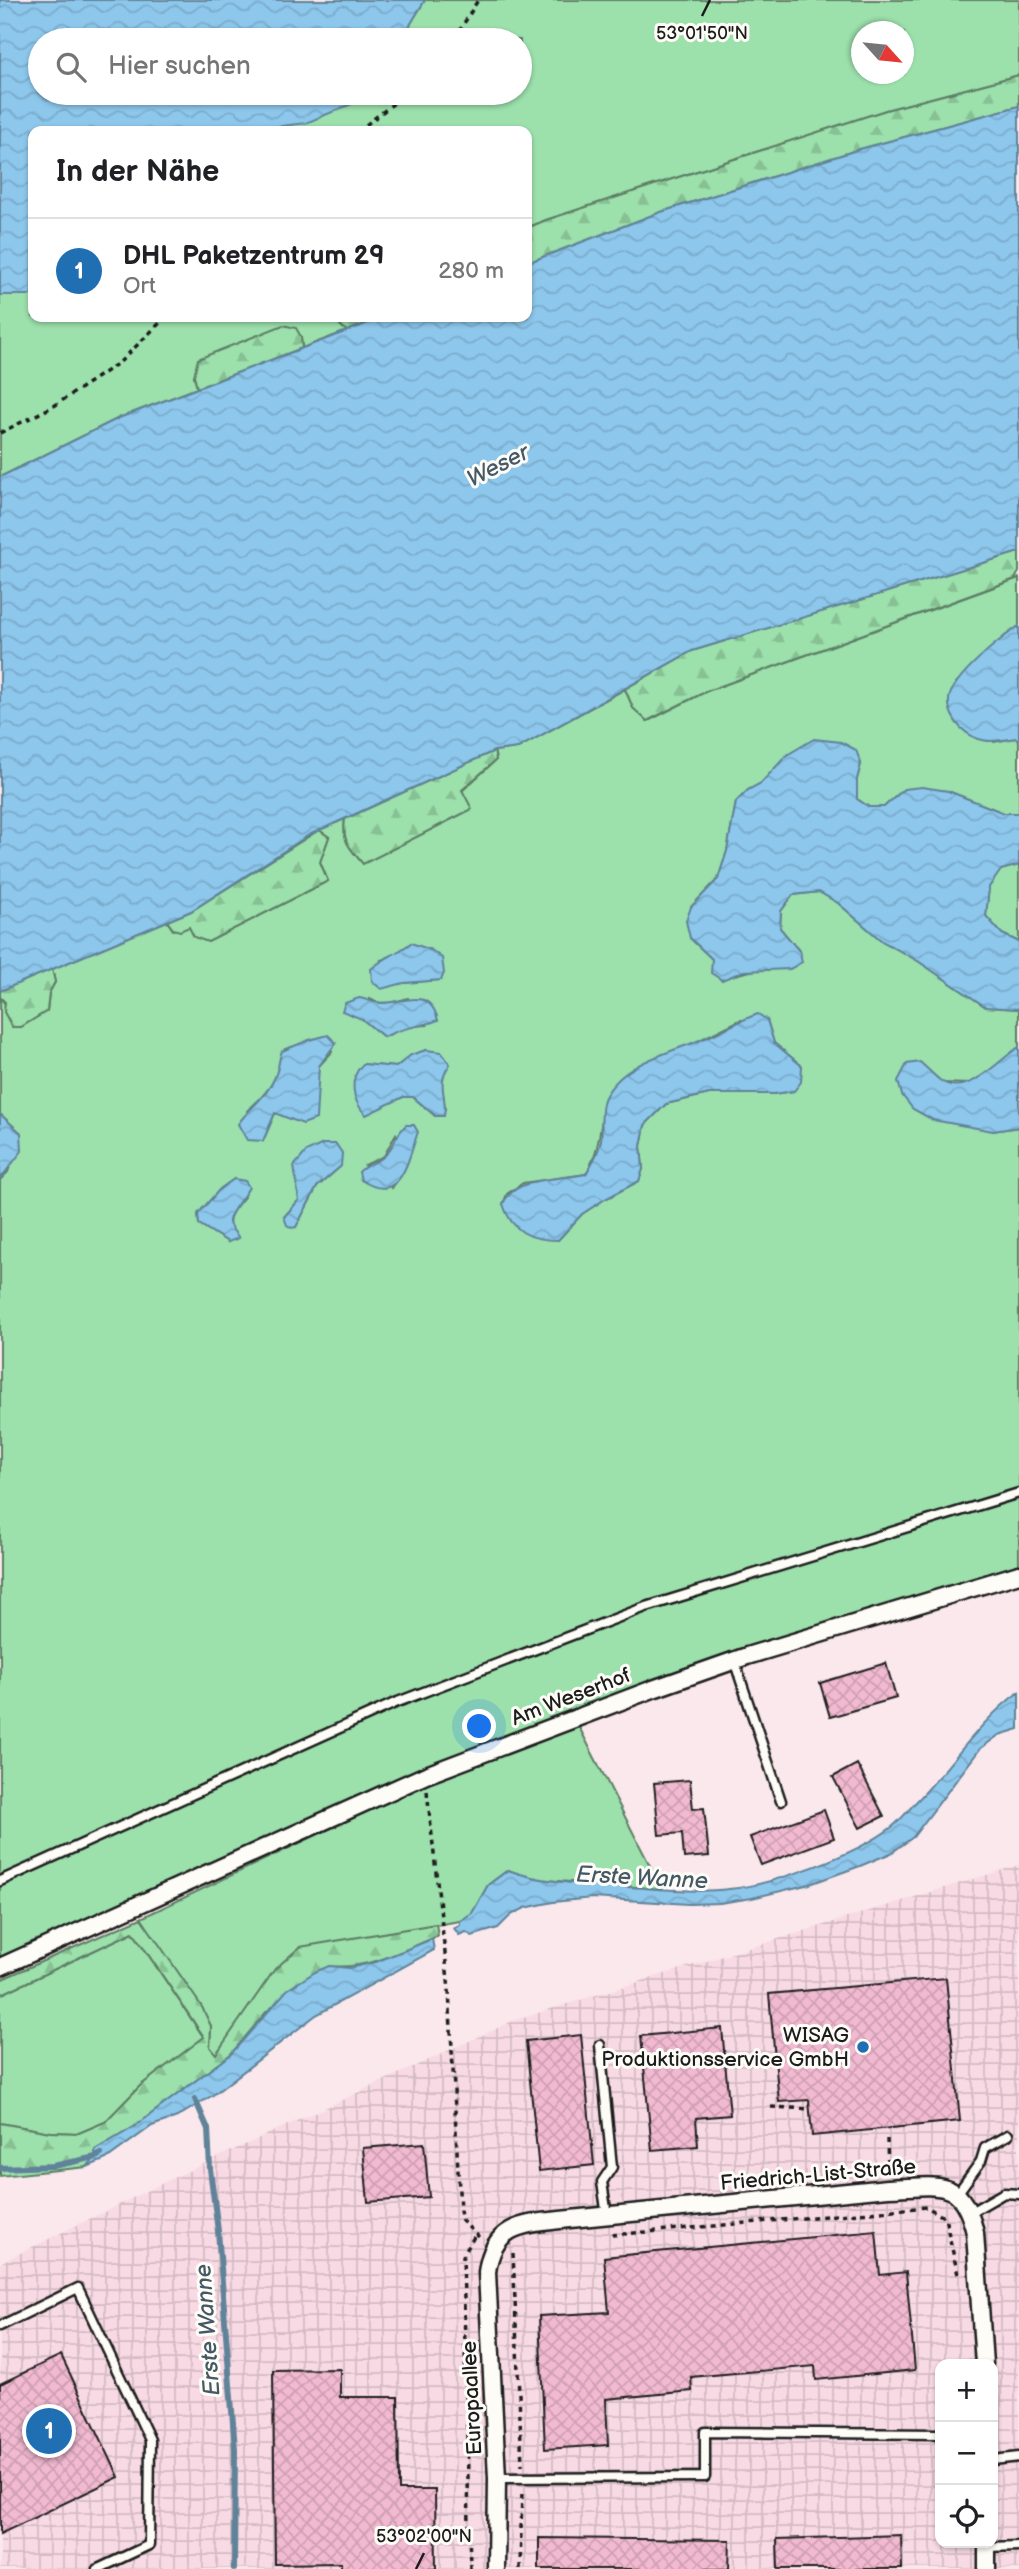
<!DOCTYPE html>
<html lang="de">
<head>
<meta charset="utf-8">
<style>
	:root { --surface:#fff; --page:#f6f6f6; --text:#202124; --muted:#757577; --line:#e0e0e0; --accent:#1f6fb2 }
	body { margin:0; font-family:"Balsamiq Sans",sans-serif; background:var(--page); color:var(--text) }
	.controls { position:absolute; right:21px; bottom:21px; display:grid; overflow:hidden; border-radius:14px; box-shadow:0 2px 5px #0004 }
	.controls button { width:63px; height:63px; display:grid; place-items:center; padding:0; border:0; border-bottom:2px solid var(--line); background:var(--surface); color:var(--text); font:35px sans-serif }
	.compass { position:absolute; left:851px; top:21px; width:63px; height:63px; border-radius:50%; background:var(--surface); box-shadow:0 2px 5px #0004; rotate:117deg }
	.you { position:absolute; left:480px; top:1727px; width:24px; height:24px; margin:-18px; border:5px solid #fff; border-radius:50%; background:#1a73e8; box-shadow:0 0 0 10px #1a73e833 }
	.badge { display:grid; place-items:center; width:46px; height:46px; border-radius:50%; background:var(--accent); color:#fff; font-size:23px; font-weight:700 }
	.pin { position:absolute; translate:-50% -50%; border:4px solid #fff; box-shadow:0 2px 7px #0006 }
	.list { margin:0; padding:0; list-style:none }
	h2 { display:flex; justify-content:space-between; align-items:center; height:91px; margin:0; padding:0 28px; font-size:30px }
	h2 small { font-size:23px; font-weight:400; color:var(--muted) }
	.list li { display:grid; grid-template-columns:46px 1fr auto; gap:21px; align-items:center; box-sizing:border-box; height:105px; padding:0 28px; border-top:2px solid var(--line) }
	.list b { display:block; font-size:26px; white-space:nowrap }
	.list p { margin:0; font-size:23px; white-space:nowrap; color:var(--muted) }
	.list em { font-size:23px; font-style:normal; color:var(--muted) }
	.icon { flex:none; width:38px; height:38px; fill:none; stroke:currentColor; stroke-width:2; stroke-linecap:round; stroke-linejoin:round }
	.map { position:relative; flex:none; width:1019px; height:2569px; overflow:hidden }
	.search { position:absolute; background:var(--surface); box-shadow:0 2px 5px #0004; left:28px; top:28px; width:504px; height:77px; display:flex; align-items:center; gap:18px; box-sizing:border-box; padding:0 24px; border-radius:38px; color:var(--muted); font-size:26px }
	.panel { position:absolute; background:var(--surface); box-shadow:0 2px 5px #0004; left:28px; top:126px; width:504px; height:196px; border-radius:14px }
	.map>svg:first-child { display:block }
	.industrial { fill:url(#industrial-grid); fill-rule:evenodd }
	.grass { fill:#9ce0ac; stroke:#5c7e64; stroke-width:2; fill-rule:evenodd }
	.forest { fill:url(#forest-firs); stroke:#5c7e64; stroke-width:2 }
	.water { fill:url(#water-waves); stroke:#608399; stroke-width:2 }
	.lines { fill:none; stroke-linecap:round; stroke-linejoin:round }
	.stream { stroke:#608399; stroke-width:6 }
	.building { fill:url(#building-cross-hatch); stroke:#1c1c1c; stroke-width:2 }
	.service-casing { stroke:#1c1c1c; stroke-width:13 }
	.minor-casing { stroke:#1c1c1c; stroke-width:21 }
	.path { stroke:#1c1c1c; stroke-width:3.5; stroke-dasharray:5 5; stroke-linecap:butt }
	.service { stroke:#fdfcf7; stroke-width:8 }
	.minor { stroke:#fdfcf7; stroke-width:16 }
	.ticks { fill:none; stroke:#1c1c1c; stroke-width:2.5 }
	.poi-dot { fill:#1f6fb2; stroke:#fdfcf7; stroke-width:2.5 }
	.labels { text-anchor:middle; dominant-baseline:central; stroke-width:6; stroke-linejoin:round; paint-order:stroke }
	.street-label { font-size:21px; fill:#1c1c1c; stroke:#fdfcf7 }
	.poi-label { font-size:21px; fill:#1c1c1c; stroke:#fdfcf7; text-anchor:end }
	.water-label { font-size:23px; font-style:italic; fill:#445865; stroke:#fdfcf7 }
	.ticks-label { font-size:18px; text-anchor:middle; fill:#1c1c1c; stroke:#fdfcf7; stroke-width:6; stroke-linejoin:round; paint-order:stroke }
</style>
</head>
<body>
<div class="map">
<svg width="1019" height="2569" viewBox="0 0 1019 2569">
	<defs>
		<pattern id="industrial-grid" width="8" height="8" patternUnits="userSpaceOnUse" patternTransform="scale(1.75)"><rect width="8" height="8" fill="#f8dae4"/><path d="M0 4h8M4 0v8" fill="none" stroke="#d4bac3"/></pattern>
		<pattern id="forest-firs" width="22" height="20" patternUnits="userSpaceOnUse" patternTransform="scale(1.75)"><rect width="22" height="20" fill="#9ce0ac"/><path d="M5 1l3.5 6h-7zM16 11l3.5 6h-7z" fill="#86c093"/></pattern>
		<pattern id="water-waves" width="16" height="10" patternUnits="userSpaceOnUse" patternTransform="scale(1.75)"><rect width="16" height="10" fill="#8dc7ec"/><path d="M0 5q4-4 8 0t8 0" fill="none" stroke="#79aaca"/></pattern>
		<pattern id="building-cross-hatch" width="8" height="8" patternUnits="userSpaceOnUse" patternTransform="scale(1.75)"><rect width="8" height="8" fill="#f2bad1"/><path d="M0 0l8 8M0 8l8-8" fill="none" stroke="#cf9fb3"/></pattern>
	</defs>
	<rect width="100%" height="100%" fill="#fae8ec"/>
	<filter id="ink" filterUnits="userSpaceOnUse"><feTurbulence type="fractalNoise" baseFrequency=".0143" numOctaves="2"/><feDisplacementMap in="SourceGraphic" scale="14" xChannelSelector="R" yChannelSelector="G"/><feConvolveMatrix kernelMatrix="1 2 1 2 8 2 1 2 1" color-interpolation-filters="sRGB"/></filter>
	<g filter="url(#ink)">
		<path class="industrial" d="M1019 1865V2569H0V2263L171 2179 515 2020ZM940 2364H993V2543H940Z"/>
		<g class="grass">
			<path d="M425 0H1019V75L886 110 546 220 527 228V131H242L366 98 369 93H520V40H401ZM862 32H904V74H862Z"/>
			<path d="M33 294V317H341L340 325 347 331 302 348 301 338 194 376 197 388 119 418 0 477V295Z"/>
			<path d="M1019 578V626L1005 636 956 683 994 742 1016 738 1019 740V813H1004L948 791 904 789 884 807H869L857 799V779L861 764 787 755 761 784 748 790 736 802 727 851 718 879 691 907 690 938 712 959 721 980C747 969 774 968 801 962L800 952 780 928 781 911 793 895 819 892 838 903 882 941 918 961 986 1007 1019 1009V1047L991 1071 968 1084 944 1083 993 1131 1019 1127V1569L810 1629 663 1678 418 1770 0 1961V1180L8 1172 21 1133 0 1114V997L21 1027 47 1011 49 993 55 982 52 969 167 921 173 930 189 927 195 937 208 942 328 881 320 862 329 837 319 830 345 819C342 839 349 849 364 863L471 809 462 791 496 760 494 751 518 748 625 689 633 708 648 721 707 691ZM411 943 441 980 404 983 381 960 398 953ZM408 998 427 1025 408 1026 384 1037 362 1019 370 999C382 1006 396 1002 408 998ZM740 1020H767L774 1043 802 1066 793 1091 774 1094H709L666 1104 645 1125 641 1146 643 1169 639 1181 605 1199 582 1214 558 1240 503 1204 507 1194 523 1183 586 1174C601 1147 600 1127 605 1098L687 1046ZM327 1036 332 1052 319 1066 303 1123 275 1113 263 1141 247 1111C258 1101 270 1090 276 1075 280 1066 280 1058 285 1049ZM426 1050 441 1077 445 1109 435 1116 413 1097H403L366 1114 364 1064 396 1067 412 1055ZM396 1134 408 1158 399 1178 392 1188 365 1165 384 1156ZM341 1166 317 1187 296 1227 284 1217 299 1200 297 1188ZM234 1179 244 1197 230 1214 228 1242 199 1224 198 1214 220 1189Z"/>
			<path d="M1019 865V942L1002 934 986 916 989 887 1000 870Z"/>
			<path d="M578 1725 662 1889 531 1879 508 1870 488 1885 472 1914 460 1921 379 1934 216 2055 210 2047 211 2026 141 1918 421 1786Z"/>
			<path d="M133 1932 204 2038 140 2086 105 2122 79 2133 50 2132 0 2123V1995Z"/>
		</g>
		<g class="forest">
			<path d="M1019 75V106L860 149 658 213 527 263V228L546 220 886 110Z"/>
			<path d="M341 317H384L347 331 340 325Z"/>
			<path d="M283 325 296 328 301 337 302 348 197 388 194 376 198 359Z"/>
			<path d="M1019 552V572L1015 579 707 691 647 721 633 708 625 689 692 651Z"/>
			<path d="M494 751 496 760 462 790 472 809 363 864C349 847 342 842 345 819Z"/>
			<path d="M319 830 329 837 320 862 328 881 208 942 194 937 189 927 180 931 173 929 167 921 191 911Z"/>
			<path d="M52 969 55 982 49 993 47 1011 21 1027H12L4 1012 5 1002 0 997V991Z"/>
			<path d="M141 1918 202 2007 211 2026 210 2047 216 2054 275 1969 300 1947 436 1924 438 1936C402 1951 368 1970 329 1966L267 2011 231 2054 134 2127 95 2150 96 2157 87 2167 0 2176V2123L50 2132 79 2133 105 2122 140 2086 204 2037 133 1932 0 1995V1980Z"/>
		</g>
		<g class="water">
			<path d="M0 0H425L401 40H40V93H369L366 98 306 123 242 131H33L32 295H0Z"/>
			<path d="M1019 106V552L692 651 518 748 494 751 309 835 191 911 0 991V477L119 418 384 317H527V263L658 213 860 149Z"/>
			<path d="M1019 626V740L1016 738C993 742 979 745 961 728 954 721 948 710 949 699 952 677 1000 639 1019 626Z"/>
			<path d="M814 739 841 742 856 750 861 764 857 779V799L869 807H884L904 789 922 787 948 791 1004 813H1019V865L1001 870 989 887 986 916 1002 934 1019 942V1009L986 1007 918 961 882 941 838 903 819 892 793 895 781 911 780 928 800 952 802 962 790 969 744 971 722 980 711 973 712 959 690 938 686 921 691 907 718 879 727 851 736 802 748 790 761 783 787 755Z"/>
			<path d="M411 943 431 950 442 958 444 973 441 980 404 983 381 989 372 981 371 969C383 958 398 953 411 943Z"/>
			<path d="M359 998C366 999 374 1003 381 1003 405 1003 429 986 438 1020 419 1028 403 1026 384 1037L362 1019 342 1011 345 1003Z"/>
			<path d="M758 1014 767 1020 774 1043 802 1066 801 1082 794 1091 774 1094H709L666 1104 645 1125 641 1146 643 1169 639 1181 605 1199 582 1214 558 1240C530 1240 512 1232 503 1204 515 1176 559 1180 586 1174 592 1163 599 1153 601 1140 603 1127 599 1109 605 1097 624 1060 675 1052 710 1036 726 1029 740 1020 758 1014Z"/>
			<path d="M328 1035 336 1043 319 1066 316 1119 303 1124 275 1113 263 1141 247 1140 238 1124C250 1107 270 1094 276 1074 279 1066 279 1058 282 1051L309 1040Z"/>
			<path d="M1019 1047V1127L993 1131 933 1120 913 1109 902 1095 898 1081 907 1064 920 1062C927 1068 934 1076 941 1081 968 1099 999 1059 1019 1047Z"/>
			<path d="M426 1050 441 1052 450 1064C435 1086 448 1094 444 1116H436L413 1097H403L366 1115C352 1101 348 1078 363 1064L396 1067 411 1055Z"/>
			<path d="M0 1114 21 1133 22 1151 0 1179Z"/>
			<path d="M406 1125H414L418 1132C407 1162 401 1206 361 1180L359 1172C366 1164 375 1164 383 1157 393 1150 394 1136 406 1125Z"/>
			<path d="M323 1144H336L342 1153 341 1166 317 1187 296 1227 292 1228 287 1225 284 1217 299 1200 294 1166 306 1152Z"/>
			<path d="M234 1179 245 1181 249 1187C245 1196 227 1215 229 1223 230 1227 236 1234 239 1238L228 1242 199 1224 198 1214 220 1189Z"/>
			<path d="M1019 1692V1729L999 1735 980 1749 913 1837 891 1853 860 1866 810 1884 752 1898 720 1903 689 1904 592 1898 553 1902 525 1908 511 1915 498 1928 472 1936 466 1932 459 1935 454 1928 460 1925V1921L472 1913 488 1885 508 1870C546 1884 588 1884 628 1887 661 1889 696 1893 729 1889 772 1885 858 1854 892 1827 900 1821 907 1812 914 1804 950 1768 978 1722 1019 1692Z"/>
			<path d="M432 1939 434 1950 316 2015 213 2095 177 2117 152 2126 106 2159 87 2167 96 2157 95 2150 134 2127 231 2054 287 1990 315 1972 329 1966 349 1968 376 1962Z"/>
		</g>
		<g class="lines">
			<g class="stream">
				<path d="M195 2099 208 2129 210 2169 218 2231 235 2449 234 2569"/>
				<path d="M0 2168 53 2166 96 2157 101 2154"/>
			</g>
		</g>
		<g class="building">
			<path d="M886 1663 896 1698 830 1717 820 1683Z"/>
			<path d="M857 1764 884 1816 860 1828 833 1777Z"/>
			<path d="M690 1780 693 1809 704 1808 709 1856 684 1858 682 1833 659 1835 654 1783Z"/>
			<path d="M824 1810 834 1838 761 1865 750 1837Z"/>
			<path d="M946 1978 960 2121 812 2136 809 2100 779 2102 769 1994Z"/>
			<path d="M722 2028 730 2115 696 2118 698 2146 652 2150 641 2036Z"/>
			<path d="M581 2035 594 2165 539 2171 526 2041Z"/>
			<path d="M424 2143 429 2197 368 2202 363 2148Z"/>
			<path d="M876 2231 880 2275 906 2272 915 2370 816 2380 815 2366 691 2377 692 2391 606 2399 608 2445 545 2449 539 2316 609 2312 604 2257Z"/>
			<path d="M61 2355 119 2477 0 2534V2384Z"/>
			<path d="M340 2369V2397H398L399 2490H435L436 2569H341V2563L275 2564 273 2370Z"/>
			<path d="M901 2535 902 2569H778L777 2539Z"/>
			<path d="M539 2538 730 2540 729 2569H539Z"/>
		</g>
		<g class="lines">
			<g class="service-casing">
				<g id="service">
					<path d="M734 1660 781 1801"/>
					<path d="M0 1881 395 1703 643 1608 1019 1493"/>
					<path d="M600 2045 612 2167 602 2182 607 2216"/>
					<path d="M957 2194 981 2161 985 2148 1008 2135"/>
					<path d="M971 2212 1004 2193 1019 2194"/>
					<path d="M0 2326 78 2288 150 2440 149 2545 98 2569"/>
					<path d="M993 2460 1019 2457"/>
					<path d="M497 2478 705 2477V2432L940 2434"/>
					<path d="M987 2547 1019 2546"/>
				</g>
			</g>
			<g class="minor-casing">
				<g id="minor">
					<path d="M0 1967 426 1775 653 1689 747 1656 1019 1574"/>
					<path d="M496 2569 497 2478 487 2272C493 2226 521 2224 560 2220L888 2188C937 2187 962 2175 975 2233L984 2364"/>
					<path d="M987 2569V2543"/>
				</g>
			</g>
			<g class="path">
				<path d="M454 40 478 0"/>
				<path d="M358 131 407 93"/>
				<path d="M0 433 54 406 120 362 166 317"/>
				<path d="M427 1791 449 1989 460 2211 462 2221 481 2239"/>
				<path d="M771 2107 810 2109"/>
				<path d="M887 2139 888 2172"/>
				<path d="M612 2235 927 2207 945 2218 959 2279"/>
				<path d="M513 2253 522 2465"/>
				<path d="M470 2569 463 2256 475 2235"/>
				<path d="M520 2569 522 2491"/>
			</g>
			<use href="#service" class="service"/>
			<use href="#minor" class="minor"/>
		</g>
	</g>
	<path class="ticks" d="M702 16 710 0M416 2569 424 2553"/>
	<circle class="poi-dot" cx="863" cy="2047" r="7"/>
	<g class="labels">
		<g class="street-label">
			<text transform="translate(571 1697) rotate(-21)">Am Weserhof</text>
			<text transform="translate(818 2175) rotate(-5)">Friedrich-List-Straße</text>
			<text transform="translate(472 2398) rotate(-93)">Europaallee</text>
		</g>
		<g class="poi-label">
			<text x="849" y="2035">WISAG<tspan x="849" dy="24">Produktionsservice GmbH</tspan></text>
		</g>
		<g class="water-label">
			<text transform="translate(498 466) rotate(-27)">Weser</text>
			<text transform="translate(642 1878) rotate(3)">Erste Wanne</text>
			<text transform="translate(208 2330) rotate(-94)">Erste Wanne</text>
		</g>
	</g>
	<g class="ticks-label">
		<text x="702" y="39">53°01'50"N</text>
		<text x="424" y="2542">53°02'00"N</text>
	</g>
</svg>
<div class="controls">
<button>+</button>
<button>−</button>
<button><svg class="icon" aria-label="locate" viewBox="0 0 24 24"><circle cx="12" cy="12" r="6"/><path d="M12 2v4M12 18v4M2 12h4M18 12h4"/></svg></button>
</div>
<svg class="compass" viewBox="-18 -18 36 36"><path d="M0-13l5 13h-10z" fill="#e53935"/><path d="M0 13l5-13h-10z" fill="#757577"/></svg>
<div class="you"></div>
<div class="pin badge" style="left:49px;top:2431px">1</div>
<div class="search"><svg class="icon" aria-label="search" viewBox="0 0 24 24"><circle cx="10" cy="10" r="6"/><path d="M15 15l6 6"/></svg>Hier suchen</div>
<section class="panel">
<h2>In der Nähe<small></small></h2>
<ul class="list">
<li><span class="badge">1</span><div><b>DHL Paketzentrum 29</b><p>Ort</p></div><em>280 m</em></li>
</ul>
</section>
</div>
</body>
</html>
